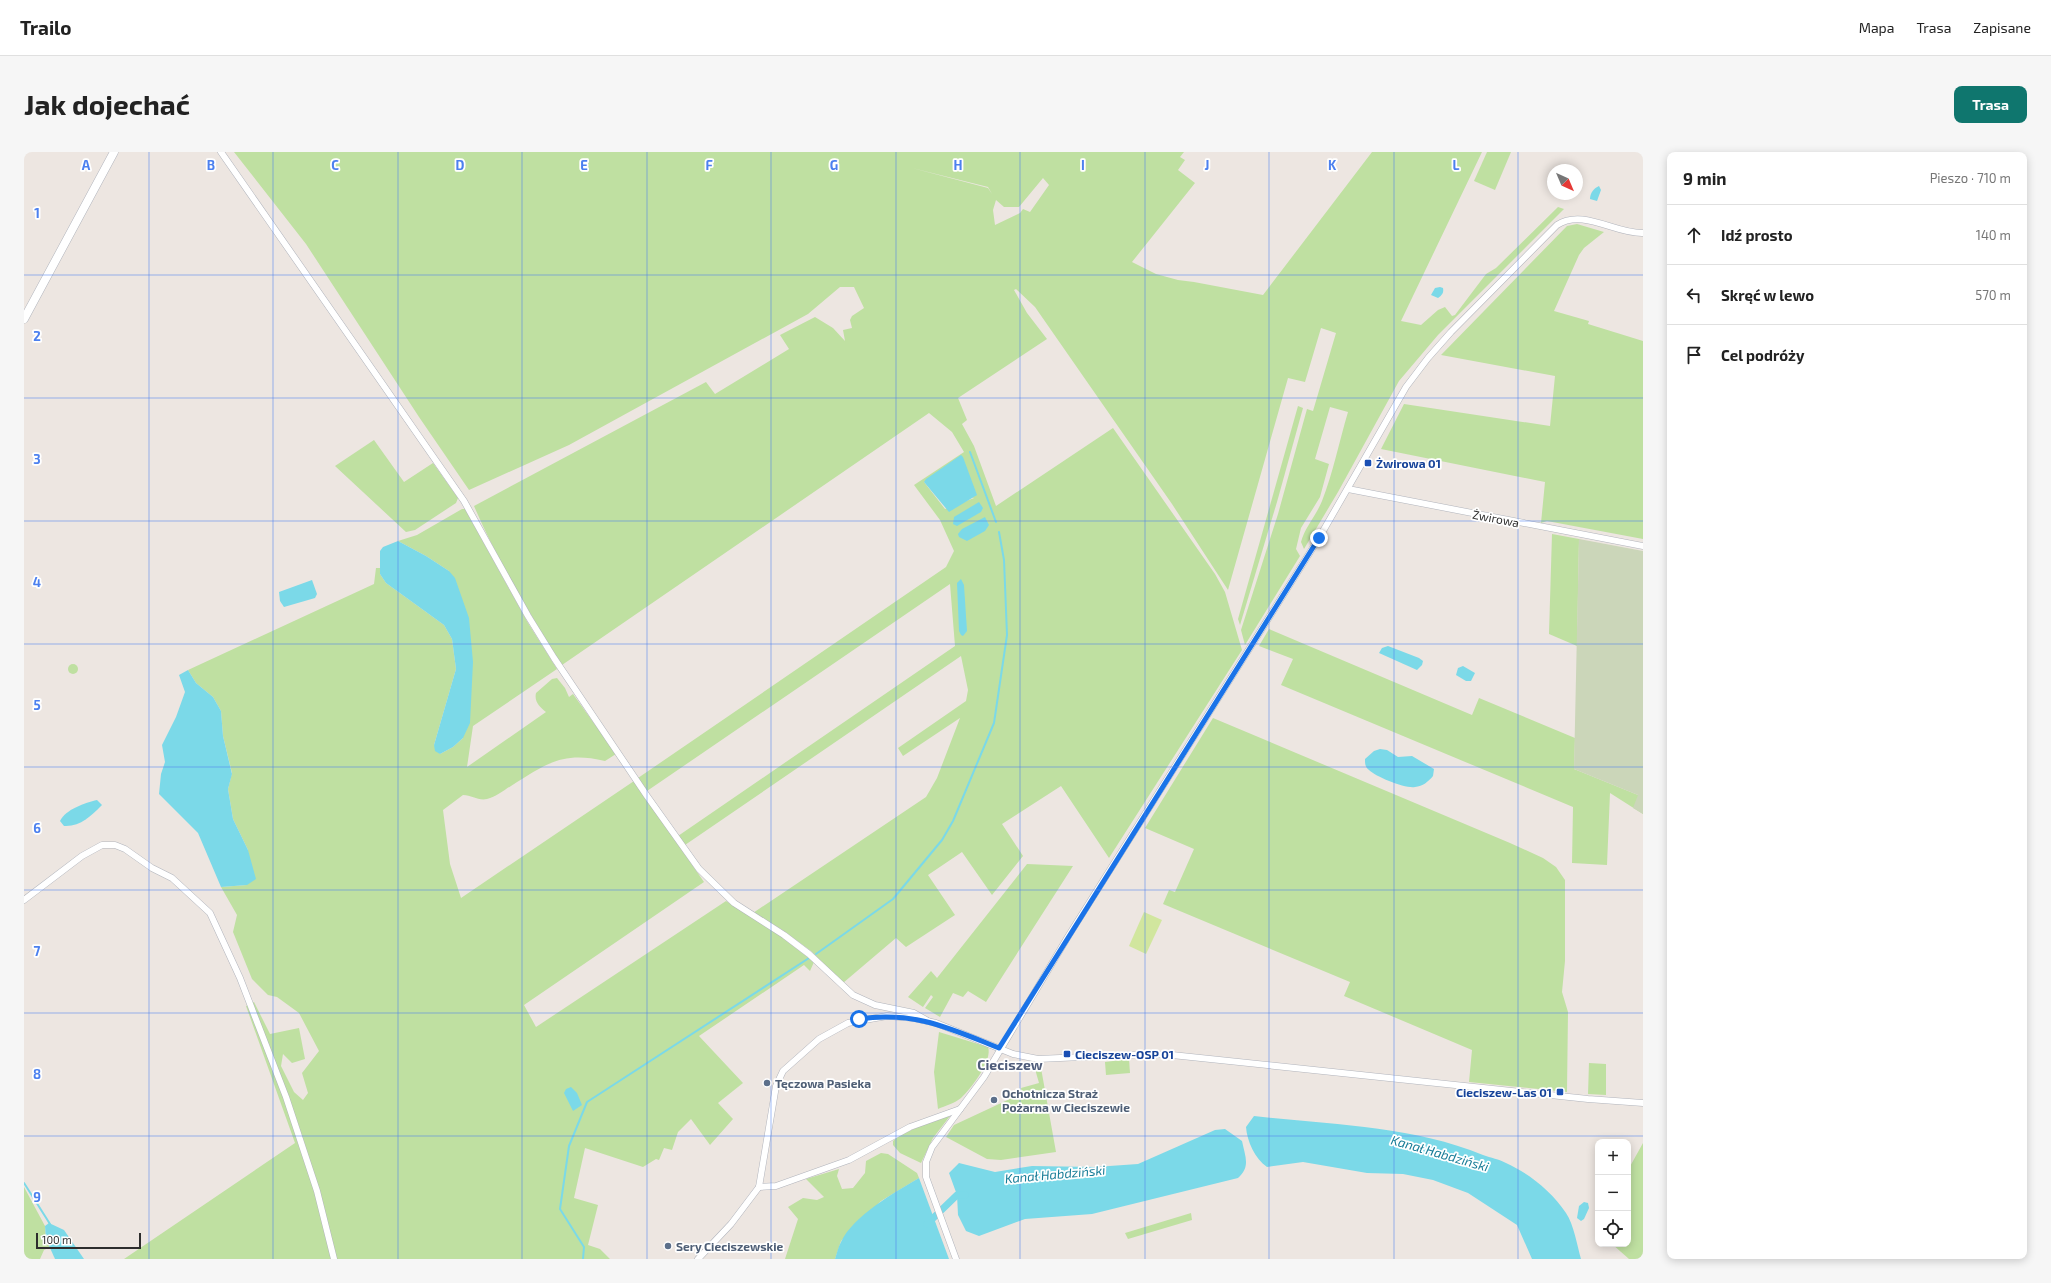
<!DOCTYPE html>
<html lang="pl">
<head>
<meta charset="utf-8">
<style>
	:root { --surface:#fff; --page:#f6f6f6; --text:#222; --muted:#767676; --line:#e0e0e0; --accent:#0f766e }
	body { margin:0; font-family:"Exo 2",sans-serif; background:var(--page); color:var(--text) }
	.controls { position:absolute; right:12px; bottom:12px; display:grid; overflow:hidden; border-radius:8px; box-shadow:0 2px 10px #0003 }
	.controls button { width:36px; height:36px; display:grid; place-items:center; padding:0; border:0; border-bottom:1px solid var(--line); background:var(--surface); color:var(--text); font:20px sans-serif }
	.compass { position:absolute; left:1523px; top:12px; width:36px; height:36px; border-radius:50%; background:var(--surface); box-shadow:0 2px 10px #0003; rotate:136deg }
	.scale { position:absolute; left:12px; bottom:10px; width:105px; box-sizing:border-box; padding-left:4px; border:2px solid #2d2d2d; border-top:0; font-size:11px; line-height:14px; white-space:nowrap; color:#2d2d2d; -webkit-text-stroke:3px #fff; paint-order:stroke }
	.stop { position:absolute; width:12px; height:12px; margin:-9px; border:3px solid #1a73e8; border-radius:50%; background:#fff }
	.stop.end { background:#1a73e8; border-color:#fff; box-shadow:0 1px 4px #0008 }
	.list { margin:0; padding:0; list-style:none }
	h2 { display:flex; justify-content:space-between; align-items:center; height:52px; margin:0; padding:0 16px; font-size:17px }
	h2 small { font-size:13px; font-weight:400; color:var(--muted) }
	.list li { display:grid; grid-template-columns:26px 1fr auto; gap:12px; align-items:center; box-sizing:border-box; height:60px; padding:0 16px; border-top:1px solid var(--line) }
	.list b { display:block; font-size:15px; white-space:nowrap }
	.list em { font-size:13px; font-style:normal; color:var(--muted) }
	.icon { flex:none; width:22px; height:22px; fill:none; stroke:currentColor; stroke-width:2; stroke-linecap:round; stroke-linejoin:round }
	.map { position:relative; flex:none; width:1619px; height:1107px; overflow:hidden; border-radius:8px }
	header { display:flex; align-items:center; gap:24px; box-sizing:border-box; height:56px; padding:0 20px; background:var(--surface); border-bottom:1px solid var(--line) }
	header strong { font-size:19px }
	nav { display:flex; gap:22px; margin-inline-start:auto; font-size:14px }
	.intro { display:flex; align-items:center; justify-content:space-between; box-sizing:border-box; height:96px; padding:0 24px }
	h1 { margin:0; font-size:28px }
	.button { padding:10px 18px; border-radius:8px; background:var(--accent); color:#fff; font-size:14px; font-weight:700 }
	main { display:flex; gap:24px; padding:0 24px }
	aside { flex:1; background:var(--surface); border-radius:8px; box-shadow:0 2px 10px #0003 }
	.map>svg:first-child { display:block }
	.green { fill:#bfe0a1; fill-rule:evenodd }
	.cemetery { fill:#cbd6b9 }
	.pitch { fill:#d1e69e }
	.water { fill:#7bd9e8 }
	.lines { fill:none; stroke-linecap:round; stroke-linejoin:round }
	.stream { stroke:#7bd9e8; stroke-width:2 }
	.canal { stroke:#7bd9e8; stroke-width:7 }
	.street-casing { stroke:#b1b4bc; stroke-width:7 }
	.secondary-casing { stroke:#b1b4bc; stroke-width:9 }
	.street { stroke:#fff; stroke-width:6 }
	.secondary { stroke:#fff; stroke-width:8 }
	.route { stroke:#1a73e8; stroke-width:5 }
	.grid { fill:none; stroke:#4c80ef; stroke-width:1; stroke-opacity:0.55 }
	.transit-dot { fill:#1a4fb4; stroke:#fff; stroke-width:1.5 }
	.service-dot { fill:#5c6f8a; stroke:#fff; stroke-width:1.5 }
	.labels { text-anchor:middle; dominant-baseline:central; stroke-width:3.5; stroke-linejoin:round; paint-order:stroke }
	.transit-label { font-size:12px; font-weight:bold; fill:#164399; stroke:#fff; text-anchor:start }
	.street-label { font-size:12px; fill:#2d2d2d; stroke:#fff }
	.service-label { font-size:12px; font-weight:bold; fill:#4e5e75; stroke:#fff; text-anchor:start }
	.water-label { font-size:13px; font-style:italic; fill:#177c97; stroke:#fff }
	.quarter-label { font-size:14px; font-weight:bold; fill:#505d7b; stroke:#fff }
	.grid-label { font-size:13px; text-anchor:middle; font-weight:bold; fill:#4c80ef; stroke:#fff; stroke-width:3.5; stroke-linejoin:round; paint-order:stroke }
</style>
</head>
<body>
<header>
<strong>Trailo</strong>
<nav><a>Mapa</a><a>Trasa</a><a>Zapisane</a></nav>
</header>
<div class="intro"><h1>Jak dojechać</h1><a class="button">Trasa</a></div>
<main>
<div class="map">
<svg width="1619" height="1107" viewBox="0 0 1619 1107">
	<rect width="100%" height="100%" fill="#ede6e1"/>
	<g class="green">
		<path d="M210 0H1160L1156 5 1161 8 1154 18 1171 31 1108 110 1132 122 1154 128 1170 130 1239 143 1348 0H1458L1377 169 1397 173 1414 158 1421 155 1428 164 1431 163 1462 122 1472 116 1534 55 1540 57 1414 183 1375 229 1314 340 1280 397 1277 390C1281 375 1292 364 1298 349 1309 321 1315 290 1324 260L1306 255 1291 307 1305 312 1296 345 1277 376 1272 397 1276 404 1221 493 1217 478 1254 362 1283 257 1289 259 1312 181 1297 176 1281 230 1264 226 1204 438 1148 352 1011 155 992 137 990 138 1003 161 1023 187 934 246 943 268 938 272 950 294 972 354 1089 276 1191 422 1201 440 1218 498 1085 706 1037 634 978 672 999 704 968 743 938 700 904 723 931 763 882 795 872 786 819 831 787 799 757 777 729 761 902 645 913 626 936 566 879 604 874 596 942 549 944 538 937 504 661 693 654 684 931 494 926 432 623 639 614 626 922 415 930 399 916 368 890 333 940 300 928 280 905 261 538 513C506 462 474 410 450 354L682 230 691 242 765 197 756 183 791 165 809 176 821 189 819 178 828 176 826 168 828 164 840 156 830 135H816L784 162 545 293 445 338 395 265 282 92ZM888 16 964 35 968 42 964 36ZM1019 26 1025 33 1006 60 999 57 996 61 971 73 969 58 972 48 980 55H995ZM900 330 950 346 921 357Z"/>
		<path d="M1463 0H1487L1471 38 1450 29Z"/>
		<path d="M1553 72 1580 80 1560 96 1555 103 1530 159 1565 169 1564 172 1619 189V387L1523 369 1517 371 1521 330 1357 297 1380 252 1526 274 1531 224 1417 203 1543 74Z"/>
		<path d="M1274 254 1279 256 1253 350 1216 473 1214 467Z"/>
		<path d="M350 288 380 330 409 311 434 346 432 351 391 378 382 380 311 314Z"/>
		<path d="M438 357H441L504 471 533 517 449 574 443 615 522 560C516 555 510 550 512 541L528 527 533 526 541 536 545 545 549 542 592 602 581 609C538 599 522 612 487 634 480 638 472 645 463 647 454 649 448 643 439 643L419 658 426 712 437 746 610 629 680 730 500 853 512 875 702 749 751 780 790 810 786 819 780 813 675 884 719 931 694 951 709 967 686 993 667 967 654 980 648 998 640 996 635 1008 632 1007 619 1015 561 996 550 1046 574 1053 564 1093 576 1097 586 1107H100L271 991 222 854 230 850 246 882 275 876 281 907 268 911 259 902 257 914 270 940 279 948 284 941 278 921 295 899 275 861 253 845 244 843 228 827 209 780 213 763 197 735 223 733 224 698 209 667 204 637 208 621 199 584 197 559 189 545 172 531 164 518 350 432 352 416H356V422L362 431 420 473 428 487 432 517 410 593 416 602 429 595 439 586 425 419 402 404 374 389 393 383Z"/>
		<path d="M1528 382 1555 387 1553 494 1525 482Z"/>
		<path d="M1245 477 1448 563 1455 546 1551 586 1550 617 1619 645V662L1586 641 1583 713 1548 711 1549 655 1257 533 1269 507 1235 494Z"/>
		<circle cx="49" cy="517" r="5"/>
		<path d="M1189 566 1486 691 1519 706 1532 715 1541 728V809L1538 840 1544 860 1543 940 1445 930 1448 898 1320 844 1326 830 1139 752 1145 738 1151 740 1170 697 1121 676Z"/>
		<path d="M1003 712 1049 714 962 850 944 839 939 845 929 841 916 865 901 856 909 845 907 843 899 855 884 845 907 819 913 826Z"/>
		<path d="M915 880 964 895C969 908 947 937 937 946 931 951 921 954 914 957L910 920Z"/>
		<path d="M1105 907 1106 921 1082 923 1081 910Z"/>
		<path d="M1565 911 1582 912V943L1564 942Z"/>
		<path d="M1017 916 1032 1000 977 1008 963 1007 922 985 930 973 990 945 998 941 997 936 1015 931 1011 917Z"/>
		<path d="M924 962 926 964 909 986 897 1011 876 1001 869 993V989L876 983Z"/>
		<path d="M1619 991V1107H1605L1588 1092H1604V1018Z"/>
		<path d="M857 1001 864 1002 893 1021 895 1026 857 1049 817 1089 811 1107H761L774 1067 764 1055 779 1046 793 1048 800 1045 782 1027 815 1017 813 1024 818 1037 829 1036 841 1021 842 1009Z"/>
		<path d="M0 1035 21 1074 22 1087 26 1095 20 1098 16 1107H0Z"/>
		<path d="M1167 1061 1168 1068 1104 1087 1101 1081Z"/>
	</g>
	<path class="cemetery" d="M1555 387 1619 399V662L1609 656 1614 643 1550 617Z"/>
	<path class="pitch" d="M1120 760 1138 768 1122 802 1105 794Z"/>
	<g class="water">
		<path d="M1575 34 1577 38 1573 49 1566 47C1566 41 1570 36 1575 34Z"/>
		<path d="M1416 135 1419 136C1420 141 1418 143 1414 146L1407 143 1411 136Z"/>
		<path d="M937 303 939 305 953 343 925 360 900 330 902 327Z"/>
		<path d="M955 350 959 356 957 360 933 374 929 372 930 365Z"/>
		<path d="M961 365 965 373 961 379 943 389 935 385 934 382 938 377Z"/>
		<path d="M374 389 402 404 425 419 431 426 445 466 449 510 446 571 439 586 429 595 416 602 411 599 410 593 432 517 428 487 420 473 362 431 356 422V399L359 395Z"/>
		<path d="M937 427 940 433 943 479 939 484 937 483 935 479 933 431Z"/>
		<path d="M288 428 293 442 291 446 260 455 256 449 255 440Z"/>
		<path d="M1364 494 1395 506 1399 509 1398 513 1393 518 1355 501 1358 496Z"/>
		<path d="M1439 514 1451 521 1447 529H1442L1432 523 1434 516Z"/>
		<path d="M164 518 172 531 189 545 197 559 199 584 208 622 204 637 209 667 224 698 232 727 223 733 197 735 174 681 135 642 137 622 141 610 138 593 152 565 161 540 155 523Z"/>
		<path d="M1356 597 1363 598 1374 605 1388 604 1410 617 1409 624C1404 630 1399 634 1391 635 1382 637 1352 625 1345 618 1341 615 1341 612 1341 607L1350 599Z"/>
		<path d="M73 648 78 653C67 664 56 675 40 674L36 669C42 657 61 651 73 648Z"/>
		<path d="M547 935 553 941 558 953 549 959 540 941 542 937Z"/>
		<path d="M1230 964C1307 973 1386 973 1459 1003 1467 1006 1475 1007 1482 1011 1506 1022 1527 1039 1542 1061 1550 1073 1553 1093 1557 1107H1508L1493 1073 1444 1041 1409 1028 1379 1022 1343 1021 1279 1010 1243 1015C1231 1007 1223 989 1222 975Z"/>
		<path d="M1201 977 1218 989C1221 1004 1227 1015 1214 1026L1068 1062 1001 1067 955 1084 942 1079 934 1063 933 1043 925 1021 935 1011 971 1020 1008 1014 1071 1015 1114 1012 1191 978Z"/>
		<path d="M895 1026 925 1107H811C813 1101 814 1095 817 1090 829 1064 871 1040 895 1026Z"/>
		<path d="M1560 1050 1564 1051 1565 1056 1560 1067 1557 1069 1553 1066 1555 1054Z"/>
		<path d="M25 1071 40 1078 60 1107H31L22 1087 21 1074Z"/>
	</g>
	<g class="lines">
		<g class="stream">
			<path d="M946 300 972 370"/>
			<path d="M792 802 869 747 918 688 929 669 970 571 983 483 980 408 975 380"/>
			<path d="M0 1031 26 1072"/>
			<path d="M559 1107 560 1095 536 1057 545 994 563 950 785 806"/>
		</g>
		<path class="canal" d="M903 1072 933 1043H941"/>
		<g class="street-casing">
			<g id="street">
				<path d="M197 0 440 349 504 464 530 506 623 644 675 717 710 751 760 783 785 802 829 843 851 853 890 861 904 869"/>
				<path d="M1324 337 1619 394"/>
				<path d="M0 748 58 704 78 693H91L101 697 128 716 148 726 186 761 216 826 262 945 293 1039 310 1107"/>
				<path d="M735 1035 752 1034 825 1008 886 975 936 957"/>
				<path d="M674 1107 707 1072 735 1035 752 934 759 919 795 887 824 871 863 864 889 866 912 871 989 902 1014 907 1125 902 1148 903 1564 947 1619 951"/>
				<path d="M932 1107 902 1025V1010L908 995 960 925 1045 783 1295 386 1382 235 1404 206 1427 180 1533 73C1559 56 1591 82 1619 81"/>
			</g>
		</g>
		<g class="secondary-casing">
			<path id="secondary" d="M0 167 90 0"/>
		</g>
		<use href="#street" class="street"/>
		<use href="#secondary" class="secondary"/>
	</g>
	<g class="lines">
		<path class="route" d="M835 867C891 859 925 876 975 896L1295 386"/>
	</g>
	<path class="grid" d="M125 0V1107M249 0V1107M374 0V1107M498 0V1107M623 0V1107M747 0V1107M872 0V1107M996 0V1107M1121 0V1107M1245 0V1107M1370 0V1107M1494 0V1107M0 123H1619M0 246H1619M0 369H1619M0 492H1619M0 615H1619M0 738H1619M0 861H1619M0 984H1619"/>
	<g class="transit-dot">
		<rect x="1340" y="307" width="8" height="8" rx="2"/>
		<rect x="1039" y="898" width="8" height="8" rx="2"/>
		<rect x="1532" y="936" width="8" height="8" rx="2"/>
	</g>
	<g class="service-dot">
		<circle cx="743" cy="931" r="4"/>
		<circle cx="970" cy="948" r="4"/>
		<circle cx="644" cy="1094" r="4"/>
	</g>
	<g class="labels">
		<g class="transit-label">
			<text x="1352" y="311">Żwirowa 01</text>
			<text x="1051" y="902">Cieciszew-OSP 01</text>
			<text x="1528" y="940" text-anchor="end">Cieciszew-Las 01</text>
		</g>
		<g class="street-label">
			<text transform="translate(1472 366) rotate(11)">Żwirowa</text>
		</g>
		<g class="service-label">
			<text x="751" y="931">Tęczowa Pasieka</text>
			<text x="978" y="941">Ochotnicza Straż<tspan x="978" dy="14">Pożarna w Cieciszewie</tspan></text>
			<text x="652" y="1094">Sery Cieciszewskie</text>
		</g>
		<g class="water-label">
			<text transform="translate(1416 1001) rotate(16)">Kanał Habdziński</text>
			<text transform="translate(1031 1022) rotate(-5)">Kanał Habdziński</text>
		</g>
		<g class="quarter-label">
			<text x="986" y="912">Cieciszew</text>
		</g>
	</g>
	<g class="grid-label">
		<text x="62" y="18">A</text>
		<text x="187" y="18">B</text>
		<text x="311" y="18">C</text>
		<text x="436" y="18">D</text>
		<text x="560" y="18">E</text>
		<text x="685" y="18">F</text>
		<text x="810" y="18">G</text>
		<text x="934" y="18">H</text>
		<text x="1059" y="18">I</text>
		<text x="1183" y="18">J</text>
		<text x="1308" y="18">K</text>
		<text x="1432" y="18">L</text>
		<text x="13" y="66">1</text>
		<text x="13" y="189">2</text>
		<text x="13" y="312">3</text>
		<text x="13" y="435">4</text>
		<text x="13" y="558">5</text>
		<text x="13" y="681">6</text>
		<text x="13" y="804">7</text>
		<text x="13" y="927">8</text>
		<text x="13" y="1050">9</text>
	</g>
</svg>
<div class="controls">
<button>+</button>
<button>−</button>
<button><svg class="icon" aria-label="locate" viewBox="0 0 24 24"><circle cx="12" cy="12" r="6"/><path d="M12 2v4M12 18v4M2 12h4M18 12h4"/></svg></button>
</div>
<svg class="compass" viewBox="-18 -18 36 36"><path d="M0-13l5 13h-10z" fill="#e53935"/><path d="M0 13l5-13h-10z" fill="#767676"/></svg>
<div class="scale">100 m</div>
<div class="stop" style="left:835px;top:867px"></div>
<div class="stop end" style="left:1295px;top:386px"></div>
</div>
<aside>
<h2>9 min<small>Pieszo · 710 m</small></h2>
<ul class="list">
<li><svg class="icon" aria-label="ahead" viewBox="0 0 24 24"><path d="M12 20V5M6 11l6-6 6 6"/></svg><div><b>Idź prosto</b></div><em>140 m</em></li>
<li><svg class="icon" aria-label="left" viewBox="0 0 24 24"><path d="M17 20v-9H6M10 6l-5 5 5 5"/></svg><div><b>Skręć w lewo</b></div><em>570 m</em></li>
<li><svg class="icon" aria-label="arrive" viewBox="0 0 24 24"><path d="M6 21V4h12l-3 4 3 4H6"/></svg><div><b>Cel podróży</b></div></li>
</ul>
</aside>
</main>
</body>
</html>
